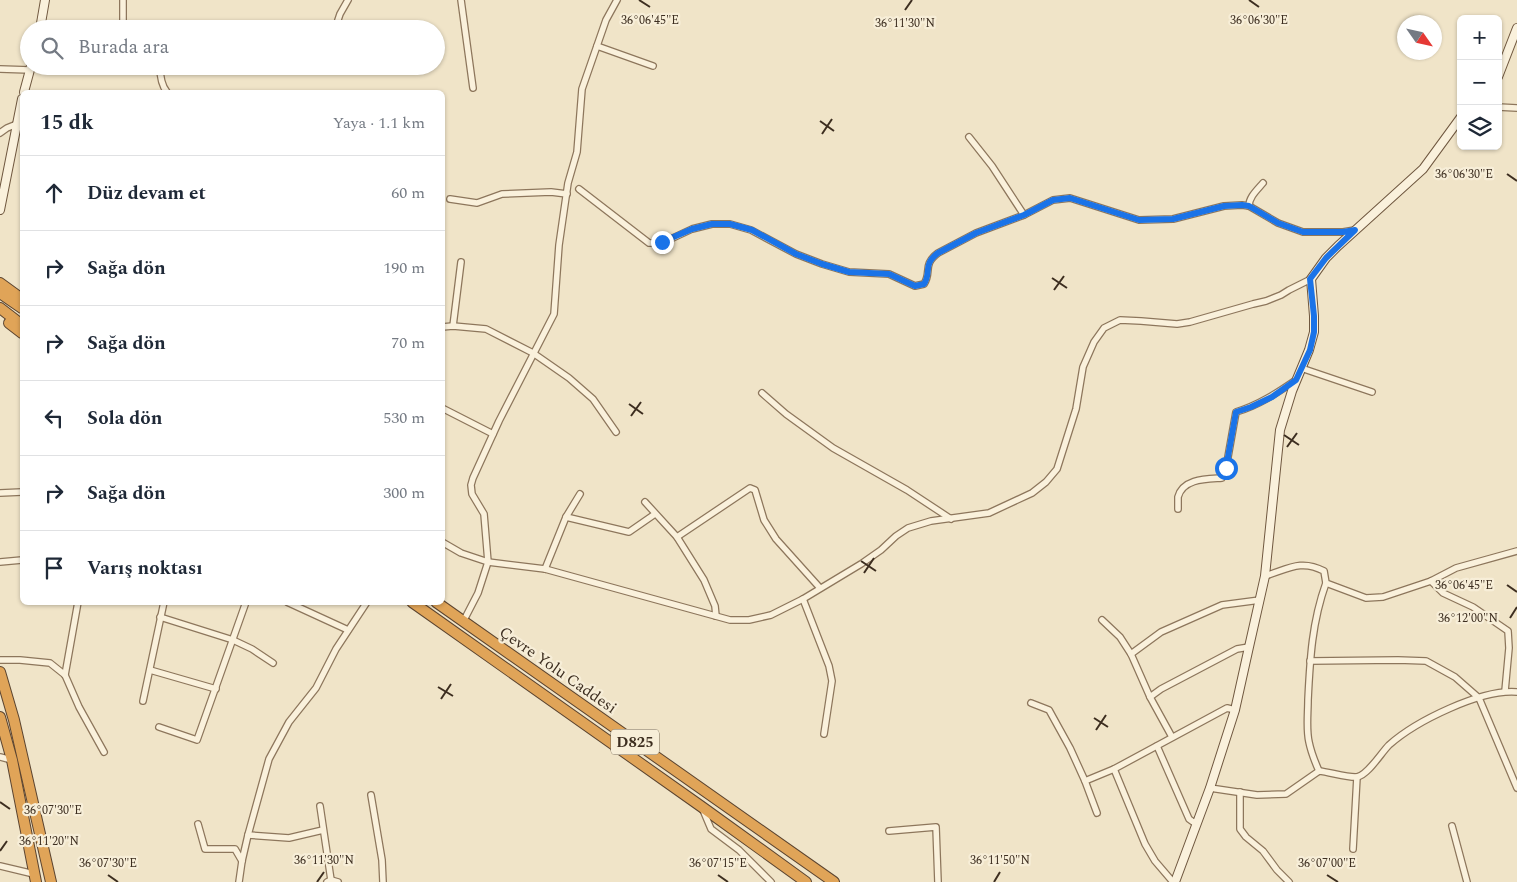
<!DOCTYPE html>
<html lang="tr">
<head>
<meta charset="utf-8">
<style>
	:root { --surface:#fff; --page:#f6f6f7; --text:#1f2937; --muted:#747a83; --line:#e0e1e3 }
	body { margin:0; font-family:Spectral,serif; background:var(--page); color:var(--text) }
	.controls { position:absolute; right:15px; top:15px; display:grid; overflow:hidden; border-radius:8px; box-shadow:0 1px 4px #0004 }
	.controls button { width:45px; height:45px; display:grid; place-items:center; padding:0; border:0; border-bottom:1px solid var(--line); background:var(--surface); color:var(--text); font:25px sans-serif }
	.compass { position:absolute; left:1397px; top:15px; width:45px; height:45px; border-radius:50%; background:var(--surface); box-shadow:0 1px 4px #0004; rotate:124deg }
	.stop { position:absolute; width:15px; height:15px; margin:-11px; border:4px solid #1a73e8; border-radius:50%; background:#fff }
	.stop.end { background:#1a73e8; border-color:#fff; box-shadow:0 1px 5px #0008 }
	.list { margin:0; padding:0; list-style:none }
	h2 { display:flex; justify-content:space-between; align-items:center; height:65px; margin:0; padding:0 20px; font-size:21px }
	h2 small { font-size:16px; font-weight:400; color:var(--muted) }
	.list li { display:grid; grid-template-columns:32px 1fr auto; gap:15px; align-items:center; box-sizing:border-box; height:75px; padding:0 20px; border-top:1px solid var(--line) }
	.list b { display:block; font-size:19px; white-space:nowrap }
	.list em { font-size:16px; font-style:normal; color:var(--muted) }
	.icon { flex:none; width:28px; height:28px; fill:none; stroke:currentColor; stroke-width:2; stroke-linecap:round; stroke-linejoin:round }
	.map { position:relative; flex:none; width:1517px; height:882px; overflow:hidden }
	.search { position:absolute; background:var(--surface); box-shadow:0 1px 4px #0004; left:20px; top:20px; width:425px; height:55px; display:flex; align-items:center; gap:12px; box-sizing:border-box; padding:0 18px; border-radius:28px; color:var(--muted); font-size:19px }
	.panel { position:absolute; background:var(--surface); box-shadow:0 1px 4px #0004; left:20px; top:90px; width:425px; height:515px; border-radius:8px }
	.map>svg:first-child { display:block }
	.lines { fill:none; stroke-linecap:round; stroke-linejoin:round }
	.street-casing { stroke:#8d765c; stroke-width:8 }
	.secondary-casing { stroke:#6f573f; stroke-width:10 }
	.highway-casing { stroke:#5b4430; stroke-width:12 }
	.street { stroke:#faf1dc; stroke-width:5.5 }
	.secondary { stroke:#faf1dc; stroke-width:8 }
	.highway { stroke:#e0a458; stroke-width:10 }
	.route { stroke:#1a73e8; stroke-width:6 }
	.ticks { fill:none; stroke:#3d2e20; stroke-width:2 }
	.labels { text-anchor:middle; dominant-baseline:central; stroke-width:4.5; stroke-linejoin:round; paint-order:stroke }
	.shield { fill:#f7eed8; stroke:#756857; stroke-width:1 }
	.shield-label { font-size:15px; font-weight:bold; fill:#3d2e20 }
	.street-label { font-size:16px; fill:#3d2e20; stroke:#f7eed8 }
	.ticks-label { font-size:12px; text-anchor:middle; fill:#3d2e20; stroke:#f7eed8; stroke-width:4.5; stroke-linejoin:round; paint-order:stroke }
</style>
</head>
<body>
<div class="map">
<svg width="1517" height="882" viewBox="0 0 1517 882">
	<rect width="100%" height="100%" fill="#f0e4c8"/>
	<g class="lines">
		<g class="street-casing">
			<g id="street">
				<path d="M461 0 473 88"/>
				<path d="M123 29V0"/>
				<path d="M335 29 340 14 348 0"/>
				<path d="M597 46 653 66"/>
				<path d="M160 66C160 76 161 85 167 92"/>
				<path d="M0 69 30 70"/>
				<path d="M1498 107 1517 108"/>
				<path d="M0 133 7 128 17 124"/>
				<path d="M969 137 992 166 1024 215"/>
				<path d="M579 189 649 243H662L692 229 712 224H730L751 230 796 254 822 264 849 272 889 274 915 286 924 284C932 272 922 265 938 253L976 233 1024 215 1053 200 1070 198 1139 220 1173 219 1224 206 1242 205 1249 206 1278 223 1303 232H1343L1355 230"/>
				<path d="M450 199 477 203 502 194 551 192 567 194"/>
				<path d="M1249 206C1249 197 1257 190 1263 183"/>
				<path d="M453 326 461 262"/>
				<path d="M442 327 453 326 486 329 533 353 569 378 593 399 616 432"/>
				<path d="M1301 368 1372 392"/>
				<path d="M762 393 786 414 833 448 907 490 951 519"/>
				<path d="M442 408 493 434"/>
				<path d="M0 493 22 492"/>
				<path d="M645 502 677 537 704 580 715 606 716 616"/>
				<path d="M1178 509C1178 505 1178 500 1178 497 1183 478 1208 479 1222 478L1226 468 1236 412C1259 405 1277 393 1296 380"/>
				<path d="M566 517 629 532 655 514"/>
				<path d="M677 537 750 488 755 490 764 520 776 539 820 588"/>
				<path d="M442 542 461 553 488 562 545 569 730 620H749L771 615 803 599 861 564 881 550 896 536 908 528 931 521 989 513 1032 493 1046 482 1057 469 1076 409 1083 367 1094 342 1104 328 1120 320 1141 321 1177 324 1190 322 1253 304 1266 301 1281 295 1289 290 1311 279"/>
				<path d="M0 562 22 560"/>
				<path d="M545 569 566 517 580 494"/>
				<path d="M1265 576C1288 569 1301 559 1324 571L1326 583 1366 598 1383 597 1431 581 1456 568 1517 551"/>
				<path d="M1431 581 1443 593 1473 607 1508 631 1509 648 1505 691"/>
				<path d="M803 599 829 666 832 681 824 734"/>
				<path d="M287 602 348 630"/>
				<path d="M160 617 233 640 252 649 273 663"/>
				<path d="M1102 620 1120 637 1131 654 1150 697 1172 737"/>
				<path d="M463 622 478 593 488 562 484 514 472 494 471 485 473 478 499 421 554 314 559 245 568 183 577 152 582 89 606 20 617 0"/>
				<path d="M1131 654 1161 632 1222 605 1260 600"/>
				<path d="M0 660H20L50 663 65 675 79 707 104 752"/>
				<path d="M1310 661 1398 660 1426 661 1455 677 1479 698 1517 788"/>
				<path d="M150 670 216 689"/>
				<path d="M65 675 78 602"/>
				<path d="M1150 697 1161 689 1237 649 1249 647"/>
				<path d="M143 701 164 602"/>
				<path d="M1031 703 1049 710 1070 748 1085 781 1097 813"/>
				<path d="M159 727 197 740 246 602"/>
				<path d="M1157 746 1189 819 1196 824"/>
				<path d="M0 757 12 760"/>
				<path d="M1114 769 1145 844 1155 861 1173 882"/>
				<path d="M1319 771C1315 762 1311 752 1309 742 1306 729 1308 714 1308 700 1310 659 1312 622 1326 583"/>
				<path d="M1085 781 1114 769 1227 708 1235 710"/>
				<path d="M1210 788 1257 795 1286 794 1319 771C1329 772 1349 778 1357 777 1368 775 1381 753 1389 745 1416 721 1481 689 1517 692"/>
				<path d="M1240 792V829L1246 837 1263 851 1277 870 1289 882"/>
				<path d="M371 795 382 860 383 882"/>
				<path d="M320 806 331 880"/>
				<path d="M703 810 711 829 739 850 771 882"/>
				<path d="M198 824 205 849H235L242 861"/>
				<path d="M1452 826 1467 882"/>
				<path d="M889 831 936 827 938 882"/>
				<path d="M248 835 289 838 323 830"/>
				<path d="M1353 849 1357 777"/>
				<path d="M0 866 34 874"/>
				<path d="M239 882 242 861 248 835 269 759 289 722 316 688 336 649 367 602"/>
				<path d="M327 882 331 880 338 882"/>
			</g>
		</g>
		<g class="secondary-casing">
			<g id="secondary">
				<path d="M40 29 45 0"/>
				<path d="M1498 77 1517 28"/>
				<path d="M24 92 31 66"/>
				<path d="M0 210 22 99"/>
				<path d="M1175 882 1210 788 1235 710 1249 647 1265 576 1280 430 1292 391 1309 350 1314 332V316L1311 279 1326 258 1338 246 1423 169 1461 117"/>
			</g>
		</g>
		<g class="highway-casing">
			<g id="highway">
				<path d="M0 283 22 299"/>
				<path d="M0 293 22 308"/>
				<path d="M0 308 22 325"/>
				<path d="M9 323 22 333"/>
				<path d="M412 602 702 807 806 882"/>
				<path d="M436 602 834 882"/>
				<path d="M0 672 14 720 51 882"/>
				<path d="M0 717 12 760 36 882"/>
			</g>
		</g>
		<use href="#street" class="street"/>
		<use href="#secondary" class="secondary"/>
		<use href="#highway" class="highway"/>
	</g>
	<g class="lines">
		<path class="route" d="M662 242 692 229 712 224H730L752 230 796 254 822 264 849 272 889 274 915 286 924 284C932 272 922 265 938 253L976 233 1024 215 1053 200 1070 198 1139 220 1173 219 1224 206 1242 205 1249 206 1278 223 1303 232H1343L1355 230 1326 258 1310 279 1314 316V332L1310 350 1296 380 1272 397 1251 407 1236 412 1226 468"/>
	</g>
	<path class="ticks" d="M639 0 650 7M1249 0 1259 7M905 10 912 0M820 121 834 131M822 134 832 119M1507 174 1517 181M1052 278 1067 288M1054 290 1064 276M629 404 643 414M631 416 641 402M1284 435 1299 445M1287 447 1297 433M861 561 876 571M864 573 874 558M1507 585 1517 592M1510 618 1517 607M438 687 453 696M441 699 451 684M1094 718 1108 727M1096 730 1106 715M0 802 10 809M0 851 7 841M108 875 118 882M718 875 728 882M1327 875 1338 882M317 882 324 872M994 882 1000 872"/>
	<g class="labels">
		<rect class="shield" x="611" y="729.5" width="48" height="25" rx="4"/>
		<g class="shield-label">
			<text x="635" y="742">D825</text>
		</g>
		<g class="street-label">
			<text transform="translate(558 670) rotate(35)">Çevre Yolu Caddesi</text>
		</g>
	</g>
	<g class="ticks-label">
		<text x="650" y="24">36°06'45"E</text>
		<text x="1259" y="24">36°06'30"E</text>
		<text x="905" y="27">36°11'30"N</text>
		<text x="1464" y="178">36°06'30"E</text>
		<text x="1464" y="589">36°06'45"E</text>
		<text x="1468" y="622">36°12'00"N</text>
		<text x="53" y="814">36°07'30"E</text>
		<text x="49" y="845">36°11'20"N</text>
		<text x="324" y="864">36°11'30"N</text>
		<text x="1000" y="864">36°11'50"N</text>
		<text x="108" y="867">36°07'30"E</text>
		<text x="718" y="867">36°07'15"E</text>
		<text x="1327" y="867">36°07'00"E</text>
	</g>
</svg>
<div class="controls">
<button>+</button>
<button>−</button>
<button><svg class="icon" aria-label="layers" viewBox="0 0 24 24"><path d="M12 4l9 5-9 5-9-5zM3 14l9 5 9-5"/></svg></button>
</div>
<svg class="compass" viewBox="-18 -18 36 36"><path d="M0-13l5 13h-10z" fill="#e53935"/><path d="M0 13l5-13h-10z" fill="#747a83"/></svg>
<div class="stop" style="left:1226px;top:468px"></div>
<div class="stop end" style="left:662px;top:242px"></div>
<div class="search"><svg class="icon" aria-label="search" viewBox="0 0 24 24"><circle cx="10" cy="10" r="6"/><path d="M15 15l6 6"/></svg>Burada ara</div>
<section class="panel">
<h2>15 dk<small>Yaya · 1.1 km</small></h2>
<ul class="list">
<li><svg class="icon" aria-label="ahead" viewBox="0 0 24 24"><path d="M12 20V5M6 11l6-6 6 6"/></svg><div><b>Düz devam et</b></div><em>60 m</em></li>
<li><svg class="icon" aria-label="right" viewBox="0 0 24 24"><path d="M7 20v-9h11M14 6l5 5-5 5"/></svg><div><b>Sağa dön</b></div><em>190 m</em></li>
<li><svg class="icon" aria-label="right" viewBox="0 0 24 24"><path d="M7 20v-9h11M14 6l5 5-5 5"/></svg><div><b>Sağa dön</b></div><em>70 m</em></li>
<li><svg class="icon" aria-label="left" viewBox="0 0 24 24"><path d="M17 20v-9H6M10 6l-5 5 5 5"/></svg><div><b>Sola dön</b></div><em>530 m</em></li>
<li><svg class="icon" aria-label="right" viewBox="0 0 24 24"><path d="M7 20v-9h11M14 6l5 5-5 5"/></svg><div><b>Sağa dön</b></div><em>300 m</em></li>
<li><svg class="icon" aria-label="arrive" viewBox="0 0 24 24"><path d="M6 21V4h12l-3 4 3 4H6"/></svg><div><b>Varış noktası</b></div></li>
</ul>
</section>
</div>
</body>
</html>
